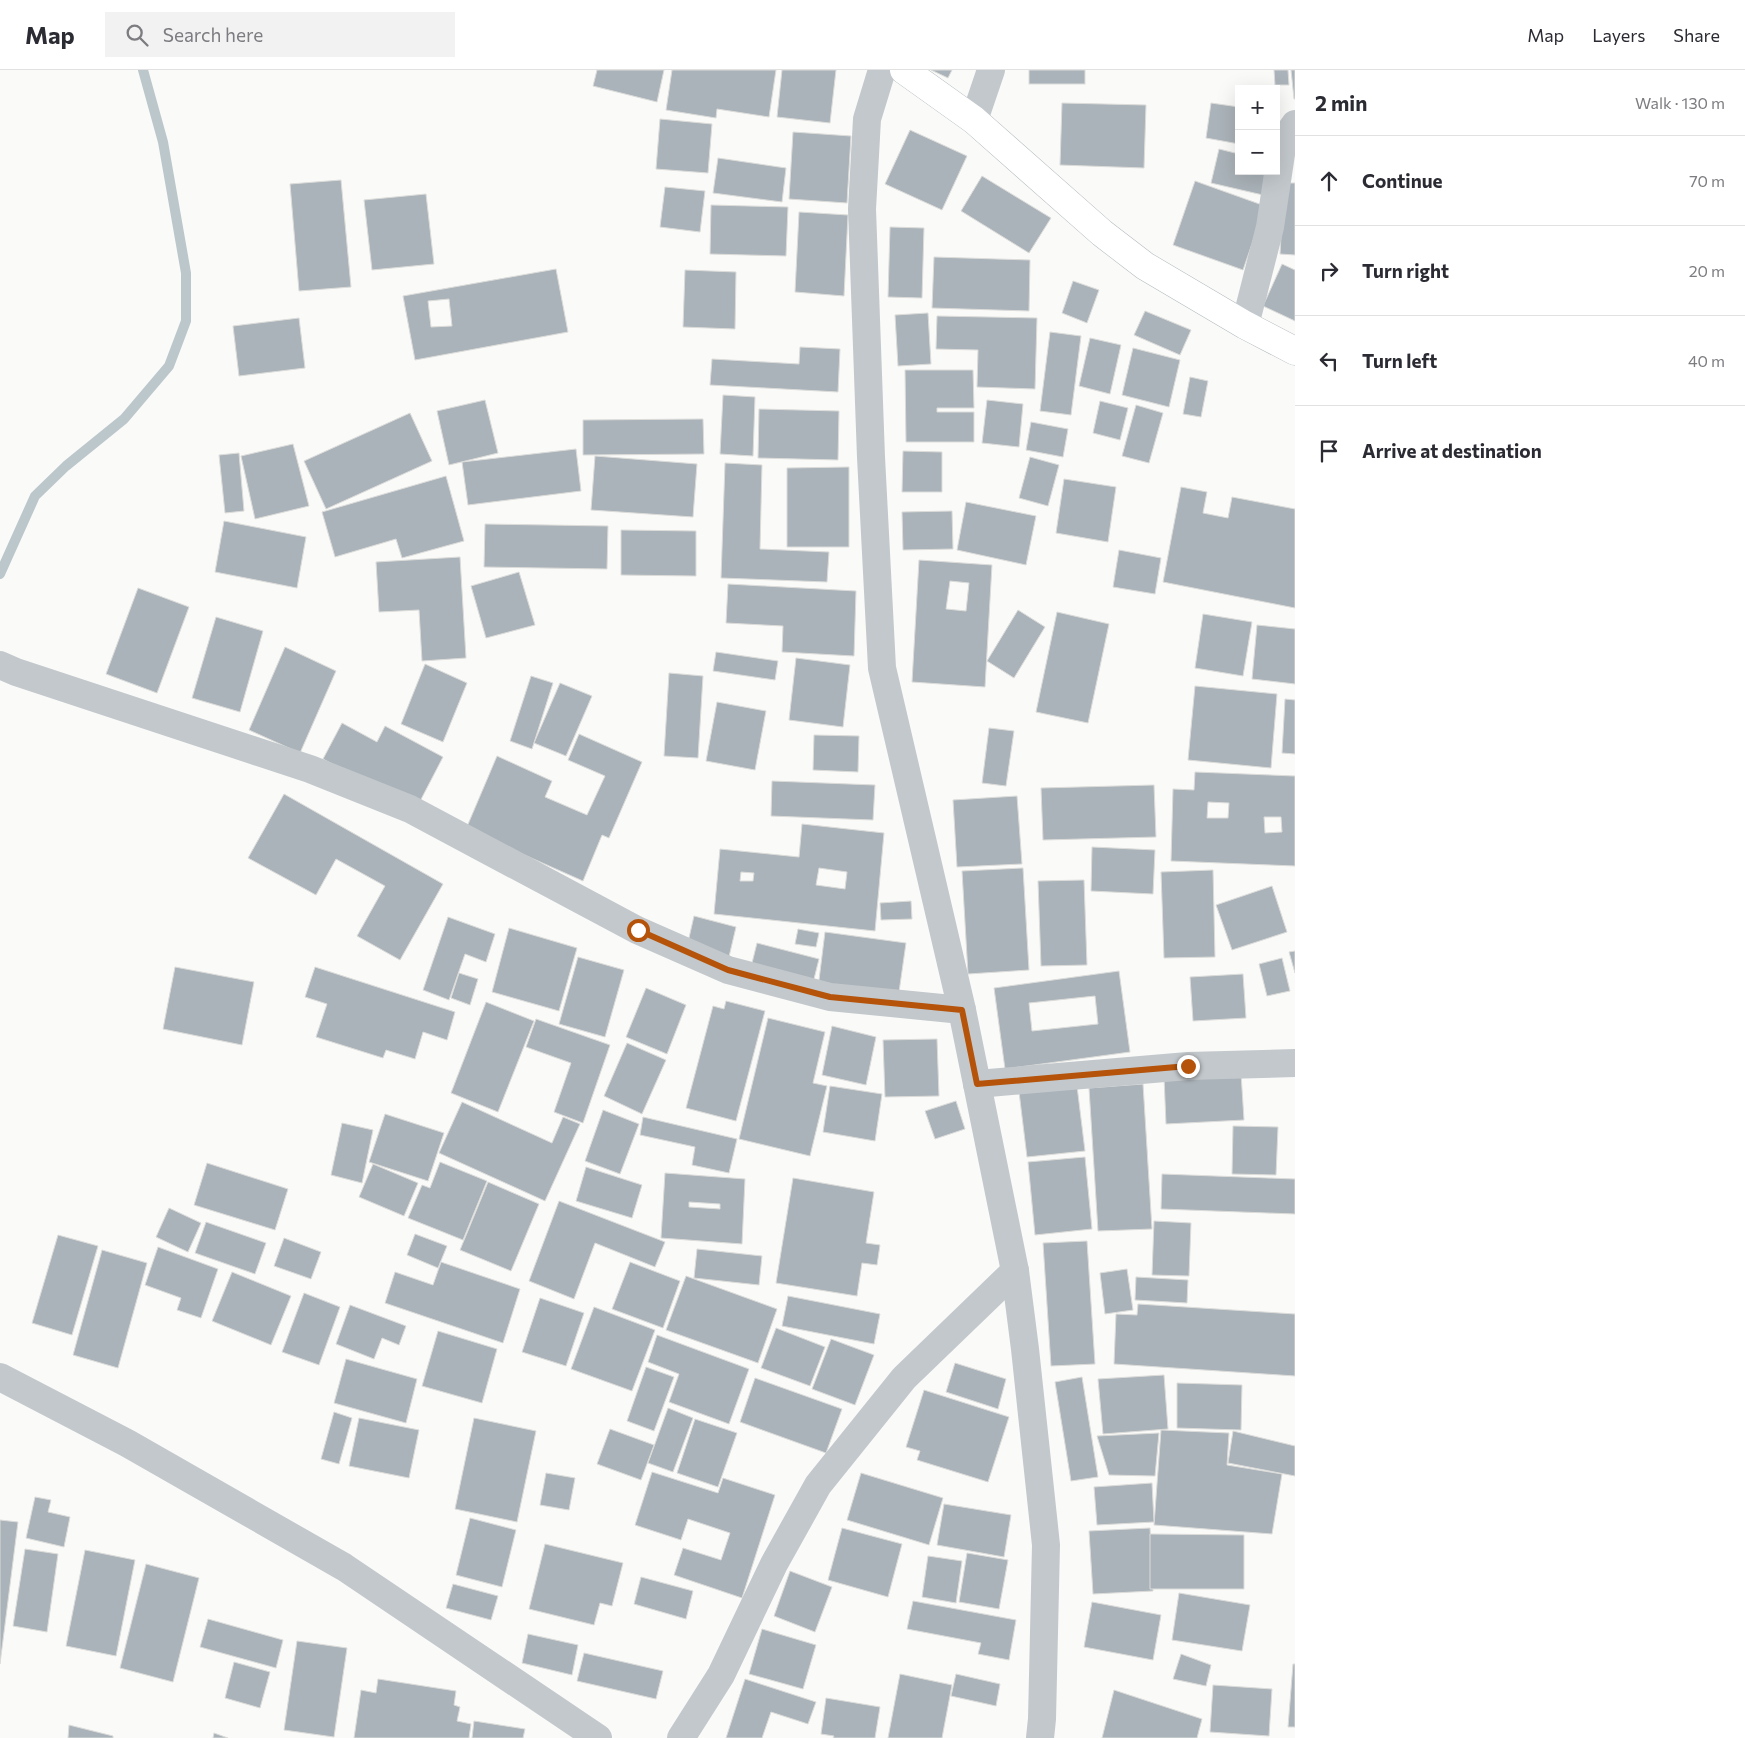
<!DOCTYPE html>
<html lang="en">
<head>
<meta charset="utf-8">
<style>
	:root { --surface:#fff; --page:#f2f2f3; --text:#2b2b33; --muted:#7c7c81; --line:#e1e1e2 }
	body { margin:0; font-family:Commissioner,sans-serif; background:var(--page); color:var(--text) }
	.controls { position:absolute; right:15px; top:15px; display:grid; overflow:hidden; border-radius:0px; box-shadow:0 5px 20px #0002 }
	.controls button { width:45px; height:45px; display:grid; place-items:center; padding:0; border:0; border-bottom:1px solid var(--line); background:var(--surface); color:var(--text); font:25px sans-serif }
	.stop { position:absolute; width:15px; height:15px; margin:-11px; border:4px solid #b45309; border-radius:50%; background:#fff }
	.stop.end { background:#b45309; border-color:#fff; box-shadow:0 1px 5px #0008 }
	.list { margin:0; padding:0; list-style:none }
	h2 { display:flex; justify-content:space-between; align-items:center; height:65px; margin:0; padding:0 20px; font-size:21px }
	h2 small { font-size:16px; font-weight:400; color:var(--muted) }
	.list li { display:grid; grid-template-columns:32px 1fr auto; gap:15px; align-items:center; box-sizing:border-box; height:90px; padding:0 20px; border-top:1px solid var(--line) }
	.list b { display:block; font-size:19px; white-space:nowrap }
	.list em { font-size:16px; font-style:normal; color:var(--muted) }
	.icon { flex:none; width:28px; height:28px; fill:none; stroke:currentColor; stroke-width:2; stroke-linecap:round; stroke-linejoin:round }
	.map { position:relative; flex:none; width:1295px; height:1668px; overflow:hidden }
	header { display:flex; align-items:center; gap:30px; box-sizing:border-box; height:70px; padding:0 25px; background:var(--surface); border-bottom:1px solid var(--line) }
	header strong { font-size:24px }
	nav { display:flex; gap:28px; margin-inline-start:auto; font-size:18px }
	.search { width:350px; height:45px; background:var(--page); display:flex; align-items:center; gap:12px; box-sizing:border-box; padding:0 18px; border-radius:0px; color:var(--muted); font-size:19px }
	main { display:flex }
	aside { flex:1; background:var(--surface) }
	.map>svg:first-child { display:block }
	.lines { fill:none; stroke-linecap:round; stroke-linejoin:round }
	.stream { stroke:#bbc7cb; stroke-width:10 }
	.building { fill:#aab3b9; stroke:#dcdcda; fill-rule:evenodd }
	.secondary-casing { stroke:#b3babf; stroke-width:29 }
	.minor { stroke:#c3c8cc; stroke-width:28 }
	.tertiary { stroke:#c3c8cc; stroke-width:28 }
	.secondary { stroke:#fff; stroke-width:28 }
	.route { stroke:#b45309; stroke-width:6 }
</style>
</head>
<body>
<header>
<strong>Map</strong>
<div class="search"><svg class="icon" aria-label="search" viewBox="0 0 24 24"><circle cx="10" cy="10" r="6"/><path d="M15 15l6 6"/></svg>Search here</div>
<nav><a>Map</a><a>Layers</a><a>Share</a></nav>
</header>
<main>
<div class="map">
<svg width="1295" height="1668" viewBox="0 0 1295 1668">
	<rect width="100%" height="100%" fill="#fafaf8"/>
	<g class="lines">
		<path class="stream" d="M0 504 35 426 66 396 124 349 169 296 186 251V203L163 72 143 0"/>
	</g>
	<g class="building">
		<path d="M597 0H664L657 32 593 16Z"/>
		<path d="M672 0H776L769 47 717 39 716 48 666 40Z"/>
		<path d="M782 0H836L830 53 777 47Z"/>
		<path d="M931 0H952L948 8Z"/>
		<rect x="1029" y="0" width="56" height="14"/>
		<path d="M1274 0H1288L1289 15H1275Z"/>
		<path d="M1291 0H1295V29H1294Z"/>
		<path d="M1062 33 1146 35 1144 98 1060 95Z"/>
		<path d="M1211 33 1239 37V74L1206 68Z"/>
		<path d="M660 49 712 54 708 103 656 99Z"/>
		<path d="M910 60 967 86 942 140 885 114Z"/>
		<path d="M793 62 851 66 847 133 789 129Z"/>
		<path d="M1219 79 1239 84V101H1269L1263 125 1211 113Z"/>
		<path d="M718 88 786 98 782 132 713 123Z"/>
		<path d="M982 106 1051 148 1029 183 961 141Z"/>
		<path d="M341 110 351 217 299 221 290 114Z"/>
		<path d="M1195 111 1265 136 1243 200 1173 175Z"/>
		<path d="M1284 113H1295V185L1280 184Z"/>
		<path d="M665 117 705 121 700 162 660 157Z"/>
		<path d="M426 124 434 194 372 200 364 130Z"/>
		<path d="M711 135 788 137 786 186 710 184Z"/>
		<path d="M799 142 848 145 844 226 795 222Z"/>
		<path d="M890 157 924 158 922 228 888 227Z"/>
		<path d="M934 187 1030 190 1029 241 932 238Z"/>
		<path d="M1282 194 1295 200V251L1263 236Z"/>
		<path d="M556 199 568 262 415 290 403 226ZM449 229 452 256 431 257 428 231Z"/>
		<path d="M685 200 736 202 735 259 683 257Z"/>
		<path d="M1073 211 1099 220 1087 253 1062 243Z"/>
		<path d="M1145 241 1191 260 1180 285 1134 265Z"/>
		<path d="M928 243 931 294 898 296 895 245Z"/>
		<path d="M937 246 1037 248 1035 319 977 317 978 280 936 279Z"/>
		<path d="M299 248 305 298 239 306 233 256Z"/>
		<path d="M1050 262 1081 266 1071 345 1040 341Z"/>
		<path d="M1090 268 1121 275 1110 324 1079 316Z"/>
		<path d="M800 277 840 279 838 322 710 315 712 289 799 294Z"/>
		<path d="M1133 278 1180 290 1169 337 1122 325Z"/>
		<path d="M905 300H973L974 338H937V342H974V372H906Z"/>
		<path d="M1190 307 1208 311 1201 347 1183 344Z"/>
		<path d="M723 325 755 327 753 386 720 384Z"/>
		<path d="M485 330 498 383 449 395 437 341Z"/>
		<path d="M987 330 1023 334 1019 377 982 373Z"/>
		<path d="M1100 331 1128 338 1120 370 1093 363Z"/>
		<path d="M1136 335 1163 343 1149 393 1122 386Z"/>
		<path d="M759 339 839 341 838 390 758 388Z"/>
		<path d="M410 343 432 391 326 439 304 391Z"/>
		<path d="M703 349 704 384 583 385V350Z"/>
		<path d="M1031 352 1068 359 1063 387 1026 380Z"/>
		<path d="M293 374 309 436 255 449 241 386Z"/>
		<path d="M576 379 581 421 468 435 462 392Z"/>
		<path d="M903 381 942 382V422H902Z"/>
		<path d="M239 383 244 441 225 443 219 385Z"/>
		<path d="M595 386 697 394 693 447 591 440Z"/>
		<path d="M1030 387 1059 395 1048 436 1019 428Z"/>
		<path d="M725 393 762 395 760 479 829 482 827 512 721 508Z"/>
		<path d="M849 397V477H787V398Z"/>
		<path d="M446 406 464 471 402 488 396 469 335 487 322 442Z"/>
		<path d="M1064 409 1116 417 1108 472 1056 463Z"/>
		<path d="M1181 417 1207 422 1203 443 1228 448 1232 427 1295 439V538L1163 512Z"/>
		<path d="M966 432 1036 446 1026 495 957 480Z"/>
		<path d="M952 441 953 479 903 480 902 442Z"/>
		<path d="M224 451 306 467 297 518 215 502Z"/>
		<path d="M485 454 608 456 607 499 484 497Z"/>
		<path d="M621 460 696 461V506L621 505Z"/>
		<path d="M1119 480 1161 488 1155 524 1113 517Z"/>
		<path d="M460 487 466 588 422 591 419 540 379 542 376 492Z"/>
		<path d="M919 490 992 495 985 617 912 612ZM950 511 969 513 966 541 946 539Z"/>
		<path d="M519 502 535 555 486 568 471 516Z"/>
		<path d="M728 514 856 521 854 586 782 582 783 556 726 553Z"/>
		<path d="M138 518 189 537 157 623 106 604Z"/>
		<path d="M1018 540 1045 557 1014 608 987 591Z"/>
		<path d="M1057 542 1109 554 1088 653 1036 642Z"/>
		<path d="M1203 544 1252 552 1243 606 1195 598Z"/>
		<path d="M216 547 263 561 240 642 192 628Z"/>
		<path d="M1257 555 1295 559V614L1252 609Z"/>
		<path d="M285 577 336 601 300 683 249 660Z"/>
		<path d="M716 582 778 591 775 610 713 601Z"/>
		<path d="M796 588 850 595 843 657 789 650Z"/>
		<path d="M425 594 467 613 443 672 401 654Z"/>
		<path d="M669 603 703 606 698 688 664 686Z"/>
		<path d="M531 606 553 613 532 679 510 671Z"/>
		<path d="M560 613 592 626 566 686 534 673Z"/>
		<path d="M1195 616 1277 624 1271 698 1188 690Z"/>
		<path d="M1285 629 1295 630V684L1282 683Z"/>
		<path d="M717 632 766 641 755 700 706 691Z"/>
		<path d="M342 653 377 672 385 656 443 687 416 739 323 689Z"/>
		<path d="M989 658 1014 661 1006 716 982 713Z"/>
		<path d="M579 664 642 692 609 768 602 765 583 811 466 759 497 686 552 711 545 727 587 745 605 706 568 690Z"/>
		<path d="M814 665 859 666 858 702 813 700Z"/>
		<path d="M1195 702 1295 706V796L1171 791 1173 719 1194 720ZM1208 732 1229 733 1228 748H1207ZM1264 747H1281L1282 762 1265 763Z"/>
		<path d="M772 711 875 715 873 750 771 746Z"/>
		<path d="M1154 715 1156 767 1043 770 1041 718Z"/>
		<path d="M284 724 443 814 400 890 357 866 385 816 336 789 316 825 248 788Z"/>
		<path d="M1017 726 1022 794 957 797 953 730Z"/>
		<path d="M802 754 884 763 875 861 714 844 720 779 799 787ZM819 798 847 802 845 819 816 815ZM741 802 754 803 753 811H740Z"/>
		<path d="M1092 777 1155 780 1153 824 1091 821Z"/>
		<path d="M1023 798 1029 900 968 904 962 801Z"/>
		<path d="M1213 800 1215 887 1164 888 1161 802Z"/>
		<path d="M1084 810 1087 895 1041 896 1038 811Z"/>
		<path d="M1272 816 1287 862 1232 880 1216 835Z"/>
		<path d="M911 831 912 849 881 850 880 833Z"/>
		<path d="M694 846 736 857 728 891 686 881Z"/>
		<path d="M448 847 495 864 486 892 465 884 449 930 423 920Z"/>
		<path d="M509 858 577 878 559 941 492 922Z"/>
		<path d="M798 859 819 863 816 877 795 874Z"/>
		<path d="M825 862 906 873 898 929 818 918Z"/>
		<path d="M757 873 819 889 813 913 751 897Z"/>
		<path d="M1295 881V903L1289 882Z"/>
		<path d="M578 887 624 900 605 967 559 954Z"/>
		<path d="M1282 888 1290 921 1267 926 1259 894Z"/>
		<path d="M175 897 254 912 242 975 163 959Z"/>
		<path d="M315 897 455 942 447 970 423 962 415 989 386 980 383 988 316 967 327 934 305 927Z"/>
		<path d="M1119 901 1130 982 1005 999 994 918ZM1095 926 1098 954 1032 961 1029 933Z"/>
		<path d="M459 903 478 909 470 935 451 928Z"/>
		<path d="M1243 904 1246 948 1193 951 1190 907Z"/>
		<path d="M646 918 686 935 667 984 626 967Z"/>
		<path d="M726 931 765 941 736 1051 686 1038 713 936 724 939Z"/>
		<path d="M486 932 534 951 498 1042 451 1023Z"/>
		<path d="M768 948 825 962 813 1013 827 1016 810 1086 739 1069Z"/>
		<path d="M536 949 610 975 583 1053 554 1042 571 993 526 977Z"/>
		<path d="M832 956 876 967 866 1015 822 1005Z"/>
		<path d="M937 969 939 1026 885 1027 883 970Z"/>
		<path d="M627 973 666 990 642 1044 604 1026Z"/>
		<path d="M1241 1003 1244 1050 1166 1054 1164 1007Z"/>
		<path d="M1143 1014 1152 1159 1098 1161 1089 1018Z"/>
		<path d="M830 1016 882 1024 875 1071 823 1062Z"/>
		<path d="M1077 1016 1085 1081 1027 1087 1019 1022Z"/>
		<path d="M956 1031 965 1059 935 1069 925 1041Z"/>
		<path d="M462 1032 552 1073 563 1047 580 1054 545 1131 439 1083Z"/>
		<path d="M603 1040 639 1054 620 1104 585 1091Z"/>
		<path d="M385 1044 444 1063 428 1111 369 1092Z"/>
		<path d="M643 1047 737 1069 729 1103 692 1095 695 1077 640 1065Z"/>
		<path d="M342 1053 373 1060 362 1113 331 1105Z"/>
		<path d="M1233 1056 1278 1057 1276 1105 1232 1104Z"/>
		<path d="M1085 1087 1092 1159 1035 1165 1028 1092Z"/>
		<path d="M440 1092 487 1111 463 1170 408 1148 422 1115 430 1118Z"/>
		<path d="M207 1093 288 1119 275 1160 194 1135Z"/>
		<path d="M373 1094 418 1113 404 1146 359 1127Z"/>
		<path d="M586 1097 642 1115 632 1148 576 1131Z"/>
		<path d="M665 1103 745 1109 742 1174 661 1168ZM689 1132 720 1134V1139L689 1137Z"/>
		<path d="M1162 1104 1295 1109V1144L1161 1139Z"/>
		<path d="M793 1108 874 1122 866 1173 880 1175 877 1195 862 1193 857 1226 776 1213Z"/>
		<path d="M488 1112 539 1134 511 1201 460 1180Z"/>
		<path d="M559 1131 665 1172 655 1197 595 1173 574 1229 529 1211Z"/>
		<path d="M169 1138 201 1153 188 1182 156 1167Z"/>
		<path d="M1154 1151 1191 1153 1189 1206 1152 1205Z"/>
		<path d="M206 1152 266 1173 255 1204 195 1183Z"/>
		<path d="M415 1164 447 1176 438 1198 407 1185Z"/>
		<path d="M58 1165 98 1176 72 1265 32 1253Z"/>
		<path d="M284 1168 321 1182 311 1209 274 1196Z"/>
		<path d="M1087 1171 1095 1294 1051 1296 1043 1173Z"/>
		<path d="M158 1177 218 1199 201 1248 177 1240 181 1228 145 1215Z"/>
		<path d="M697 1179 762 1186 759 1215 694 1208Z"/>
		<path d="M102 1180 147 1193 118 1298 73 1285Z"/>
		<path d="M441 1192 520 1219 503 1273 385 1233 395 1202 433 1215Z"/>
		<path d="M630 1192 680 1211 663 1258 612 1239Z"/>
		<path d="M1127 1199 1133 1240 1105 1244 1100 1203Z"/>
		<path d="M232 1202 291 1226 271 1275 212 1251Z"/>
		<path d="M686 1206 777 1239 758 1293 666 1260Z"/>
		<path d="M1136 1207 1188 1210 1187 1233 1135 1230Z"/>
		<path d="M304 1223 340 1237 319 1295 282 1282Z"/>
		<path d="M788 1226 880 1244 874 1274 782 1256Z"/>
		<path d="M540 1228 584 1243 566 1296 522 1282Z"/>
		<path d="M1138 1234 1295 1244V1306L1114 1294 1116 1244 1137 1245Z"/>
		<path d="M350 1235 406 1256 399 1275 382 1268 374 1289 336 1274Z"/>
		<path d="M594 1237 655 1260 632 1321 571 1299Z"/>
		<path d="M776 1258 825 1277 810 1316 761 1298Z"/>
		<path d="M438 1261 497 1279 482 1333 422 1316Z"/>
		<path d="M657 1265 749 1299 729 1354 669 1332 679 1304 648 1292Z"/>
		<path d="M831 1269 874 1285 855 1335 812 1319Z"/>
		<path d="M346 1289 417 1309 406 1353 334 1333Z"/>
		<path d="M955 1293 1006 1309 998 1339 946 1322Z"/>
		<path d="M646 1297 674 1307 654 1361 627 1351Z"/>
		<path d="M1164 1305 1168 1359 1103 1364 1098 1309Z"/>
		<path d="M1082 1307 1098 1407 1071 1411 1055 1312Z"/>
		<path d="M755 1308 842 1339 826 1383 740 1352Z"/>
		<path d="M1177 1313 1242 1315 1241 1360 1177 1358Z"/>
		<path d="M924 1320 1009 1347 988 1412 917 1390 920 1381 906 1377Z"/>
		<path d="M668 1338 693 1348 673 1402 648 1393Z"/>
		<path d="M334 1342 352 1348 339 1394 321 1389Z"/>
		<path d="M359 1348 419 1360 409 1408 349 1396Z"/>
		<path d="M474 1348 536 1361 517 1452 455 1439Z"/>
		<path d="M695 1349 737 1363 718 1417 677 1403Z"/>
		<path d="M610 1359 654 1375 641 1410 597 1394Z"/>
		<path d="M1161 1360 1229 1363 1227 1395 1282 1404 1272 1464 1154 1455Z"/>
		<path d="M1233 1361 1295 1376V1406L1228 1393Z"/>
		<path d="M1159 1363 1155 1406 1109 1405 1097 1366Z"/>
		<path d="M652 1402 718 1423 723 1408 775 1425 742 1528 674 1505 683 1478 721 1490 730 1463 688 1449 681 1470 635 1455Z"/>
		<path d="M546 1403 575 1408 569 1440 540 1435Z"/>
		<path d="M861 1403 943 1428 929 1475 847 1450Z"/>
		<path d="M1152 1413 1154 1452 1097 1455 1094 1417Z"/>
		<path d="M35 1427 51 1430 48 1442 70 1447 64 1477 26 1468Z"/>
		<path d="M944 1434 1011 1445 1004 1487 937 1475Z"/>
		<path d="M470 1448 516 1460 502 1517 456 1505Z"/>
		<path d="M0 1450 18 1452 0 1594Z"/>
		<path d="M842 1458 902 1474 888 1527 828 1510Z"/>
		<path d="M1150 1458 1153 1521 1093 1524 1089 1461Z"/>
		<path d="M1150 1464 1244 1465V1519H1150Z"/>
		<path d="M545 1474 623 1493 612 1536 600 1533 594 1555 529 1539Z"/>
		<path d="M25 1479 58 1484 47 1562 13 1556Z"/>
		<path d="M85 1480 135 1490 116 1586 66 1576Z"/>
		<path d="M967 1483 1008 1490 999 1539 959 1532Z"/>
		<path d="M928 1486 962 1491 956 1533 922 1527Z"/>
		<path d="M146 1494 199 1508 173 1612 120 1598Z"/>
		<path d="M790 1501 832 1517 815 1562 774 1546Z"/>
		<path d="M641 1507 693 1521 686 1549 634 1534Z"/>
		<path d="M453 1514 498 1526 491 1550 446 1538Z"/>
		<path d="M1179 1523 1250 1535 1242 1581 1172 1570Z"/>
		<path d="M913 1531 1016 1550 1009 1590 978 1584 981 1573 907 1559Z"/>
		<path d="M1092 1532 1161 1545 1153 1590 1084 1577Z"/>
		<path d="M208 1549 283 1570 276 1598 200 1577Z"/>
		<path d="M762 1559 816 1575 803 1619 749 1604Z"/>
		<path d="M528 1564 578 1575 572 1605 522 1593Z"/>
		<path d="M297 1571 347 1578 334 1667 284 1660Z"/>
		<path d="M584 1583 663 1601 656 1629 577 1611Z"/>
		<path d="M1181 1584 1211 1595 1206 1616 1173 1609Z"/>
		<path d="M234 1592 270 1602 260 1638 225 1628Z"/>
		<path d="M1293 1594H1295V1657H1288Z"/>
		<path d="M900 1604 952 1615 942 1668H888Z"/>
		<path d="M956 1604 1000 1614 996 1636 951 1626Z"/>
		<path d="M378 1609 456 1621 454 1635 460 1637 457 1651 471 1654 469 1668H354L361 1620 376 1623Z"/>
		<path d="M745 1609 816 1632 808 1654 771 1642 762 1668H726Z"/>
		<path d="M1213 1615 1272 1619 1269 1666 1210 1662Z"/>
		<path d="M1114 1620 1202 1649 1197 1668H1102Z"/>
		<path d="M826 1628 880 1637 875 1668H833L834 1666 821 1664Z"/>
		<path d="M474 1651 525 1659 523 1668H472Z"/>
		<path d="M69 1655 113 1666V1668H68Z"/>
		<path d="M214 1663 228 1668H213Z"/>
	</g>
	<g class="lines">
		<g class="secondary-casing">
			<path id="secondary" d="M904 0 974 50 1102 163 1145 196 1245 255 1295 281"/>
		</g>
		<g class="minor">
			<path d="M1245 255 1270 157 1283 71 1295 54"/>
			<path d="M0 595 16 602 310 699 410 739 637 860 728 900 830 927 962 940"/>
			<path d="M977 1014 1188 996 1295 993"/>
			<path d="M0 1307 127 1373 344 1497 598 1668"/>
			<path d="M681 1668 721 1605 774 1494 818 1415 904 1308 1015 1201"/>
		</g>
		<g class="tertiary">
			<path d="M882 0 867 49 862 139 871 387 882 598 962 940 1015 1201 1025 1279 1046 1475 1042 1649 1040 1668"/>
			<path d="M974 50 991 0"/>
		</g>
		<use href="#secondary" class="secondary"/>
	</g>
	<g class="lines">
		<path class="route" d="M638 860 728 900 830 927 962 940 977 1014 1188 996"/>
	</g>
</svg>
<div class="controls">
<button>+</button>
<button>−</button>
</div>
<div class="stop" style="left:638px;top:860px"></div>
<div class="stop end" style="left:1188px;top:996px"></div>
</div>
<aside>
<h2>2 min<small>Walk · 130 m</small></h2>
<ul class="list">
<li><svg class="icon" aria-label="ahead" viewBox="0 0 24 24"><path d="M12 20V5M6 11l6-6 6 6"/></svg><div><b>Continue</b></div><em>70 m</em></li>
<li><svg class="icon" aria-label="right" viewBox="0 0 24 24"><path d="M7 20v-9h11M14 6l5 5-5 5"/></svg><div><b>Turn right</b></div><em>20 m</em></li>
<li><svg class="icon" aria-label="left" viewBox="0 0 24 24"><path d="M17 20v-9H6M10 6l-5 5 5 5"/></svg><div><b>Turn left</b></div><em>40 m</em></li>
<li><svg class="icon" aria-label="arrive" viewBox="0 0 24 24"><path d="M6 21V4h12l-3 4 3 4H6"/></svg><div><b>Arrive at destination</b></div></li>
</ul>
</aside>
</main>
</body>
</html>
